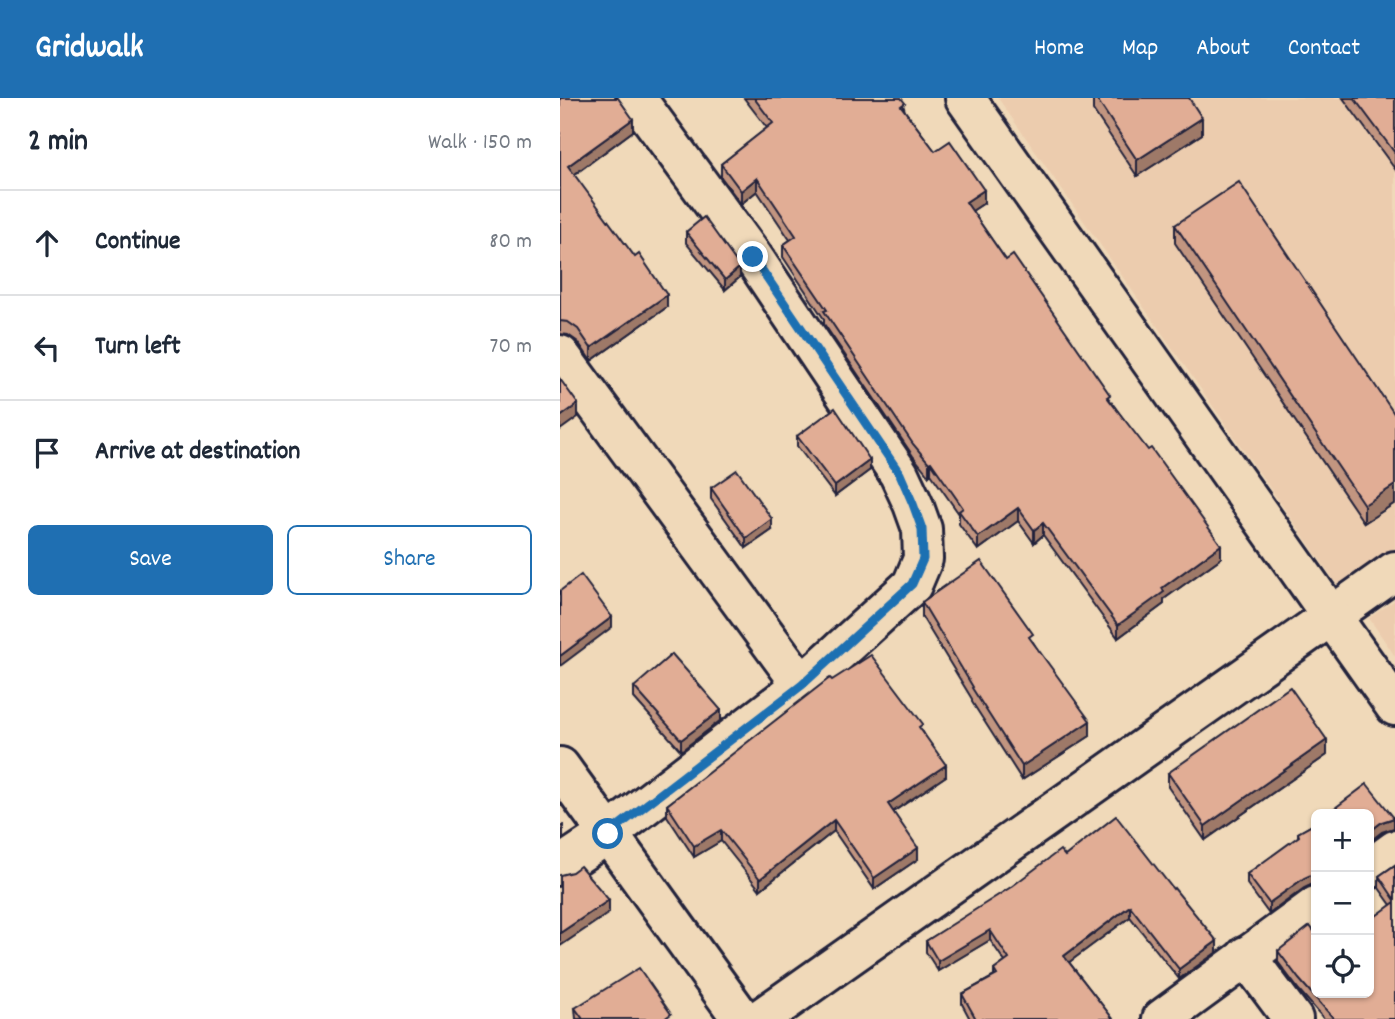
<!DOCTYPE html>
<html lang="en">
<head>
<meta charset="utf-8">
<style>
	:root { --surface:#fff; --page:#f6f6f7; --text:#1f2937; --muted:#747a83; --line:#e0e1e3; --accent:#1f6fb2 }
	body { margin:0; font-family:Dekko,sans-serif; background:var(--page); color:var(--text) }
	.controls { position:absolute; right:21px; bottom:21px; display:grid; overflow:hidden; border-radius:10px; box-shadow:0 2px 5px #0004 }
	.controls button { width:63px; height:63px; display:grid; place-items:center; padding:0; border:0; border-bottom:2px solid var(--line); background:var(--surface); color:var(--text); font:35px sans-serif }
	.stop { position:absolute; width:21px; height:21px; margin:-16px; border:5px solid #1f6fb2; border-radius:50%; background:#fff }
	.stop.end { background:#1f6fb2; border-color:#fff; box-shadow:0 2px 7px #0008 }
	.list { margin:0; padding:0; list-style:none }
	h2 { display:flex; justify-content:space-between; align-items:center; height:91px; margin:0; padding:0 28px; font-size:30px }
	h2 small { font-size:23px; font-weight:400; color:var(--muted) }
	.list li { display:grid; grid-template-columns:46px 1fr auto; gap:21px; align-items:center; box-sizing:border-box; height:105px; padding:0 28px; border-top:2px solid var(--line) }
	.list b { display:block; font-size:26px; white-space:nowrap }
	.list em { font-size:23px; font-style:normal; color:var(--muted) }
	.actions { display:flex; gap:14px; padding:21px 28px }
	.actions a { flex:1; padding:16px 0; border:2px solid var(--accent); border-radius:10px; text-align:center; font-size:24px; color:var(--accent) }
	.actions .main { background:var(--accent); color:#fff }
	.icon { flex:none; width:38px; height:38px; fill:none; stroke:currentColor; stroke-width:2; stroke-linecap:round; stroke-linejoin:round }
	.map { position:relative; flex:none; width:835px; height:921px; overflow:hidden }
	header { display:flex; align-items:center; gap:42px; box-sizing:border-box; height:98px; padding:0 35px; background:var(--accent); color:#fff }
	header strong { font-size:33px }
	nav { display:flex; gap:38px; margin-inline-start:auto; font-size:24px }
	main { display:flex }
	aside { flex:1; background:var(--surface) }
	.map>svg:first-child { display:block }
	.built { fill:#ecccae }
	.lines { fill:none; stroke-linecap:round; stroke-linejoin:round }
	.minor-casing { stroke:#22223b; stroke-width:44 }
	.major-casing { stroke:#22223b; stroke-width:44 }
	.minor { stroke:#f0d9b9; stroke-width:38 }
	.major { stroke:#f0d9b9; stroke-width:38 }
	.wall { fill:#c29580; stroke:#22223b; stroke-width:2 }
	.shaded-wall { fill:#9e7968; stroke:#22223b; stroke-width:2 }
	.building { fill:#e1ad95; stroke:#22223b; stroke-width:2 }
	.route { stroke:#1f6fb2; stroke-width:9 }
</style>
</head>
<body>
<header>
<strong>Gridwalk</strong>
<nav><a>Home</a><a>Map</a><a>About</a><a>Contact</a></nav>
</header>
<main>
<aside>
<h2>2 min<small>Walk · 150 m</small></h2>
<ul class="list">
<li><svg class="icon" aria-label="ahead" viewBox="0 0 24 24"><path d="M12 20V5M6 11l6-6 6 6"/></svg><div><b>Continue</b></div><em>80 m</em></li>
<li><svg class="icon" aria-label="left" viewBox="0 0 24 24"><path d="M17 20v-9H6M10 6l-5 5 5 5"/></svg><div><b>Turn left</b></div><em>70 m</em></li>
<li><svg class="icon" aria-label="arrive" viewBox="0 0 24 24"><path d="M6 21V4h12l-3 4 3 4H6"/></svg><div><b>Arrive at destination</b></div></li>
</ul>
<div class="actions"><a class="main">Save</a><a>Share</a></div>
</aside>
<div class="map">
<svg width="835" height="921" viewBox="0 0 835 921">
	<rect width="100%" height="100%" fill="#f0d9b9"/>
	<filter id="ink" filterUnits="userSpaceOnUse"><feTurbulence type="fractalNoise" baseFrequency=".0143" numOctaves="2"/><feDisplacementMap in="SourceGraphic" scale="14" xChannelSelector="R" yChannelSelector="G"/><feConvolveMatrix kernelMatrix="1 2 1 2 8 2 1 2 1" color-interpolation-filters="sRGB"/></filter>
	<g filter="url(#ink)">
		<g class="built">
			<path d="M438 0H835V454L781 492Z"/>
			<path d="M835 502V558L809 520Z"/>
		</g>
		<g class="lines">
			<g class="minor-casing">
				<g id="minor">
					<path d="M0 257 242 587"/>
					<path d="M0 669 182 921"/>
					<path d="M0 768 48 736 242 587 352 487 363 461 362 431 353 406 339 376 193 159 76 0"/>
					<path d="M809 771 835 752"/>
					<path d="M686 858 733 921"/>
					<path d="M200 921 835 473"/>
					<path d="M602 921 756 808"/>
				</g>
			</g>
			<g class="major-casing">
				<path id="major" d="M405 0 835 608"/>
			</g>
			<use href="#minor" class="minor"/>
			<use href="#major" class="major"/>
		</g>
		<g class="wall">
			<path d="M0 0 73 33 14 77 107 209 31 263 18 244 8 237 0 236Z"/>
			<path d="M184 0H341L345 13 375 53 424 105 412 113 446 162 550 302 661 460 604 501V506L558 540 483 437 474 445 458 423 418 452 399 426V416L371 376 369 378 353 358 264 226V221L223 159V147L230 142 197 93 181 106 161 79V66L207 30Z"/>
			<path d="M533 0H629L642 36 577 78 533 12Z"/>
			<path d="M783 0H835V71Z"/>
			<path d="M615 127 835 317V405L804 425 615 145Z"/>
			<path d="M126 134 180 179 165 192 126 145Z"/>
			<path d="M237 338 310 372 275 398 237 348Z"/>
			<path d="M151 390 212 432 186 450 151 401Z"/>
			<path d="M362 504 473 544 530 638 462 682 412 604V601L362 519Z"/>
			<path d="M272 582 363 634 386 678 333 714 358 761 314 791 274 733 200 792 161 743 134 759 107 718V707Z"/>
			<path d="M74 589 161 622 121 653 74 600Z"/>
			<path d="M767 657 645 742 608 689V675Z"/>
			<path d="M756 725V787L753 786 744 790 709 816 687 786V776L738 740V735Z"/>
			<path d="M505 758 657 854 619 881 570 819 509 864 553 921H410L402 906V896L434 878V872L445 864 430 842 378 873 366 854V843Z"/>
			<path d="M835 767V921H764L739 892 718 864V853L756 895 831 807 819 790V778Z"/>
			<path d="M15 910 111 921H16Z"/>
		</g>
		<g class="shaded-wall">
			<path d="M642 20V36L577 78V62Z"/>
			<path d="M73 21V33L8 81V68Z"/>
			<path d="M197 80V93L181 106V93Z"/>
			<path d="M424 92V105L406 117V104Z"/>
			<path d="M180 169V179L165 192V182Z"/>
			<path d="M107 197V209L31 263V250Z"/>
			<path d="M18 306V319L0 332V319Z"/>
			<path d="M310 362V372L275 398V388Z"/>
			<path d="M371 364V376L369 378V365Z"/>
			<path d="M835 387V405L804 425V407Z"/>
			<path d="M458 410V423L418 452V439Z"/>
			<path d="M212 421V432L186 450V440Z"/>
			<path d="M483 425V437L474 445V432Z"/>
			<path d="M661 447V460L604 501V506L558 540V527L602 490Z"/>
			<path d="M52 519V529L0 568V558Z"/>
			<path d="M161 612V622L121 653V642Z"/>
			<path d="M530 623V638L462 682V668Z"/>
			<path d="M767 642V657L645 742V728Z"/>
			<path d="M386 667V678L328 717V706Z"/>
			<path d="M834 720V730L822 734 809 744V734L822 724Z"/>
			<path d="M274 722V733L200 792V781Z"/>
			<path d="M3 727V739L0 742V729Z"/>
			<path d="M161 732V743L134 759V748Z"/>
			<path d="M358 750V761L314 791V780Z"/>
			<path d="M753 776V786L744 790 709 816V805L744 780Z"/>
			<path d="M49 802V815L0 848V835Z"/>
			<path d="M570 808V819L504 868V858Z"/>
			<path d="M430 832V842L378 873V863Z"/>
			<path d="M657 843V854L619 881V871Z"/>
		</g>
		<g class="building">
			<path d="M0 0H58L73 21 8 68 75 159 79 156 107 197 31 250 18 231 8 224 0 223Z"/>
			<path d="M194 0H341L345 5 341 8 375 53 390 43 424 92 406 104 446 162 453 157 550 297 547 299 588 352 591 350 661 447 602 490 604 494 558 527 483 425 474 432 458 410 418 439 399 413 403 410 371 364 369 365 353 346 264 213 267 212 223 147 236 138 197 80 181 93 161 66 213 25Z"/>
			<path d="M536 0H629L642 20 577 62Z"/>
			<path d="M794 0H835V55Z"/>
			<path d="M679 84 835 317V387L804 407 615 127Z"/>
			<path d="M144 119 180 169 165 182 126 134Z"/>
			<path d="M0 281 18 306 0 319Z"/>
			<path d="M275 310 310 362 275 388 237 338Z"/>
			<path d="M177 372 212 421 186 440 151 390Z"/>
			<path d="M421 463 473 536 469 539 530 623 462 668 412 590 413 589 362 504Z"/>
			<path d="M21 477 52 519 0 558V493Z"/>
			<path d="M112 556 161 612 121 642 74 589Z"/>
			<path d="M311 557 363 626 359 629 386 667 328 706 358 750 314 780 274 722 200 781 161 732 134 748 107 707 267 582 270 580 272 582Z"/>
			<path d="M730 589 767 642 645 728 608 675Z"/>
			<path d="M807 686 834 720 822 724 809 734V716H767Z"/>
			<path d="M556 718 613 791 614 790 657 843 619 871 570 808 504 858 553 921H416L402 896 437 877 434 872 449 861 430 832 378 863 366 843 451 789 500 752 505 758Z"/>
			<path d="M756 725V777L753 776 744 780 709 805 687 776 739 738 738 735Z"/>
			<path d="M835 767V802L819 778Z"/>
			<path d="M20 768 49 802 0 835V777L12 774Z"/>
			<path d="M835 804V921H774L739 881 718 853 750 828 756 836V895H809V823Z"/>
			<path d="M79 870 111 916 104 921H23L15 910Z"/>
		</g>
	</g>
	<g class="lines" filter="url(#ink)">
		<path class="route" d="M48 736 242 587 352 486 363 461 362 431 353 406 340 376 193 159"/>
	</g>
</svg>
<div class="controls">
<button>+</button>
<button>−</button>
<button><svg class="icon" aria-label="locate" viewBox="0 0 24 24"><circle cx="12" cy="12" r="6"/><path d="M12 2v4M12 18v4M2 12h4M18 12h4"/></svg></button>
</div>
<div class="stop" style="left:48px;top:736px"></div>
<div class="stop end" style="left:193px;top:159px"></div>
</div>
</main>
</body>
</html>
